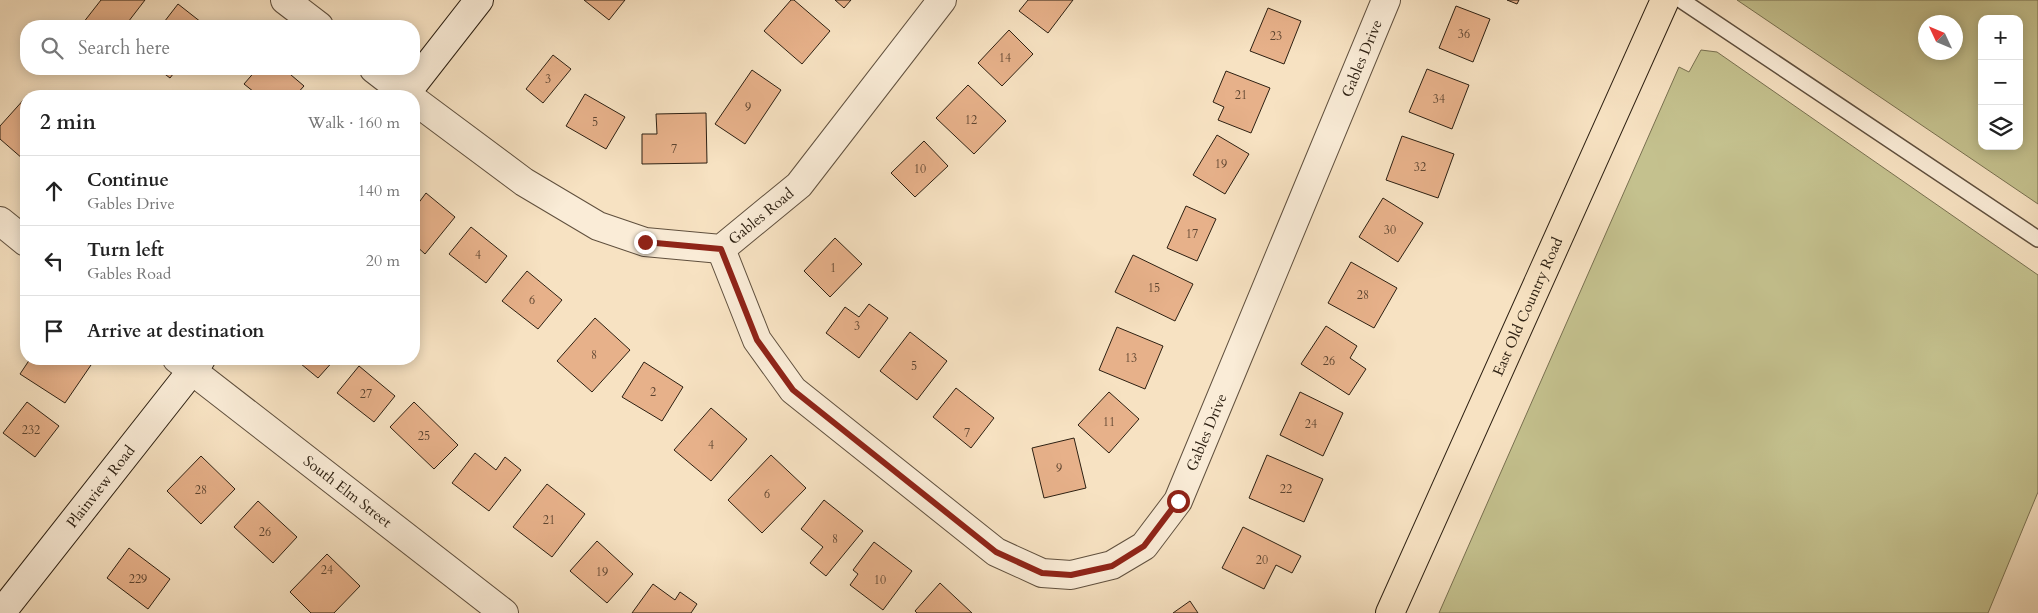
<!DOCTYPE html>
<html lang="en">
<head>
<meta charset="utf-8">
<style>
	:root { --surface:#fff; --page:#f6f6f6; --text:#222; --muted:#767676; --line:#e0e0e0 }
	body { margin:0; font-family:Cardo,serif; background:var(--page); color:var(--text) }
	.controls { position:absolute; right:15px; top:15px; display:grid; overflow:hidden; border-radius:10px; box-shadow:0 2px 12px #0003 }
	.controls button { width:45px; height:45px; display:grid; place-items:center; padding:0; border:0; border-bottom:1px solid var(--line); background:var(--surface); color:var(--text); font:25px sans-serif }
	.compass { position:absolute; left:1918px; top:15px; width:45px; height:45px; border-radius:50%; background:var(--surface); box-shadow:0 2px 12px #0003; rotate:314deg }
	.stop { position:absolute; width:15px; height:15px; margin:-11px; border:4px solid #8f2418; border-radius:50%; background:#fff }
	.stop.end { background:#8f2418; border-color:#fff; box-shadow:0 1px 5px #0008 }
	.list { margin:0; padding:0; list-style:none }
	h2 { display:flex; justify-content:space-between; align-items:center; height:65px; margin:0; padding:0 20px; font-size:21px }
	h2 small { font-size:16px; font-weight:400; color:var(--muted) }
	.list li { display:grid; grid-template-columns:32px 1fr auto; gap:15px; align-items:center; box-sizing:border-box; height:70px; padding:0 20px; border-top:1px solid var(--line) }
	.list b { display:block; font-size:19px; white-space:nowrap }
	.list p { margin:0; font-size:16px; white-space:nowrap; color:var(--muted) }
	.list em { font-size:16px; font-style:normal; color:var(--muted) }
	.icon { flex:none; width:28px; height:28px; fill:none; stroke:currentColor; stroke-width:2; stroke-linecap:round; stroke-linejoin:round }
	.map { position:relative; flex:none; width:2038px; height:613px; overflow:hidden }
	.search { position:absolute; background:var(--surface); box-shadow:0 2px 12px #0003; left:20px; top:20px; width:400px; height:55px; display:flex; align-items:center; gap:12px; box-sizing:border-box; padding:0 18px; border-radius:20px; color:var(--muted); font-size:19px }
	.panel { position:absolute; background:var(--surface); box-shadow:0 2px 12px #0003; left:20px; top:90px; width:400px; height:275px; border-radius:20px }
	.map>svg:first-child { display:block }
	.green { fill:#c4c18e; stroke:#787050; fill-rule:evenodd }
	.building { fill:#e7b18a; stroke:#2d2012 }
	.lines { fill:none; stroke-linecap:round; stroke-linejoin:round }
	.lane-casing { stroke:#60503e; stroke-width:18 }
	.street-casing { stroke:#60503e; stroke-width:30 }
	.secondary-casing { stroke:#2d2012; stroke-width:30 }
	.primary-casing { stroke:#2d2012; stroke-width:30 }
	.lane { stroke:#faecd7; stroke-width:15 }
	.street { stroke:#faecd7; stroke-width:28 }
	.secondary { stroke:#faecd7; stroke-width:28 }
	.primary { stroke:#f7e2c2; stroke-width:28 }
	.route { stroke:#8f2418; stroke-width:6 }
	.labels { text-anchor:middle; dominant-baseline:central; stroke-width:4; stroke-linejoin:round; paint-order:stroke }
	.number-label { font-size:12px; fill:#5c4430 }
	.street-label { font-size:15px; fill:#2d2012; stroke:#faecd7 }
</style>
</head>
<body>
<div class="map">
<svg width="2038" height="613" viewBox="0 0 2038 613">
	<rect width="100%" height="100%" fill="#f7e2c2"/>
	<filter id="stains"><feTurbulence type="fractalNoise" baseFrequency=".004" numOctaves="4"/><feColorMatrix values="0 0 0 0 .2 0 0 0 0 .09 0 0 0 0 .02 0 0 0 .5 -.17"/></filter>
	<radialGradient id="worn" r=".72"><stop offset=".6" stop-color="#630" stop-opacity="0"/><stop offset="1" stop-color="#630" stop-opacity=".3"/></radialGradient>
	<g class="green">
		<path d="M1737 0H2038V204ZM1982 19H2019V146H1982ZM1926 22H1956V52H1926Z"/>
		<path d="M1701 50 1717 52 2038 275V492L1988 613H1439L1679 67 1689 72Z"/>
	</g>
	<g class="building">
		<path d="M101 0H145L125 26H87L83 23Z"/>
		<path d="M584 0H625L609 20Z"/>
		<path d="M791 0H794L830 31 802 64 764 31Z"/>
		<path d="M835 0H851L844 8Z"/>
		<path d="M1028 0H1073L1048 33 1019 11Z"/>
		<path d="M1507 0H1519L1517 4Z"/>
		<path d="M178 4 206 26H161Z"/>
		<path d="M1456 6 1490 19 1473 62 1439 48Z"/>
		<path d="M1268 8 1301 21 1284 64 1250 51Z"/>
		<path d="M1009 30 1033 54 1002 86 978 63Z"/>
		<path d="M553 55 571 69 543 103 526 89Z"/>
		<path d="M158 69H177L170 78Z"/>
		<path d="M257 69H284L304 86 295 96H259L244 84Z"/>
		<path d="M1427 69 1469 85 1452 129 1409 112Z"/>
		<path d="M752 70 781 90 745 144 715 124Z"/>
		<path d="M1226 71 1270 88 1251 133 1218 120 1224 107 1213 102Z"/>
		<path d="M968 85 1006 121 974 154 936 118Z"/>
		<path d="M585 94 625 117 606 149 566 126Z"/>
		<path d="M26 97V155L23 159 0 139V126Z"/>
		<path d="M706 113 707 163 642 164V134H657L656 114Z"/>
		<path d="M1217 135 1249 154 1225 194 1193 175Z"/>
		<path d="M1402 136 1454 154 1438 198 1386 180Z"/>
		<path d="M924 141 948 166 915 197 891 173Z"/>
		<path d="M426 193 455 217 425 254 414 244V209Z"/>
		<path d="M1383 198 1423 223 1398 262 1359 237Z"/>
		<path d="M1186 206 1216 219 1197 261 1167 248Z"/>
		<path d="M471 227 507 256 486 283 449 254Z"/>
		<path d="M835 238 862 264 830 297 804 271Z"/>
		<path d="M1133 255 1193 284 1175 321 1115 292Z"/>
		<path d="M1351 262 1397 288 1374 328 1328 303Z"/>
		<path d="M527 271 562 300 538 329 502 301Z"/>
		<path d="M869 304 888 318 859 358 826 333 845 307 859 317Z"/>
		<path d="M595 318 630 350 592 392 557 361Z"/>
		<path d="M1326 326 1357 346 1350 358 1366 369 1349 395 1301 364Z"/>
		<path d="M1117 327 1163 346 1145 389 1099 370Z"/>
		<path d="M910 332 947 361 917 400 880 371Z"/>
		<path d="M30 359H82L91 365 65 403 20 374Z"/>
		<path d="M295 359H335L318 378Z"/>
		<path d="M644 362 683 387 662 421 622 397Z"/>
		<path d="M359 366 395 396 374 422 337 393Z"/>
		<path d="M956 388 994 418 971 448 933 417Z"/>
		<path d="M1109 392 1139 419 1109 453 1078 425Z"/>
		<path d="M1300 392 1343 413 1323 456 1280 435Z"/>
		<path d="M27 402 59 426 35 457 3 433Z"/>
		<path d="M414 402 458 445 434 469 390 427Z"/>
		<path d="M711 408 747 439 711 481 674 450Z"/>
		<path d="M1074 438 1086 488 1044 498 1032 448Z"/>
		<path d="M475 453 496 470 505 457 521 470 489 511 452 483Z"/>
		<path d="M771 455 806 488 762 533 728 500Z"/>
		<path d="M1267 455 1323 479 1304 522 1249 498Z"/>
		<path d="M201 456 235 489 201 524 167 491Z"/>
		<path d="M547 484 585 514 552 557 513 527Z"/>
		<path d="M824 500 863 531 826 576 810 563 823 547 801 529Z"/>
		<path d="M258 501 297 537 273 563 234 527Z"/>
		<path d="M1243 527 1301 556 1292 573 1276 565 1264 589 1222 568Z"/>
		<path d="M597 541 633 574 607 603 570 571Z"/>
		<path d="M874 542 912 571 883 610 850 585 858 574 853 570Z"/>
		<path d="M129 548 170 579 148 609 107 578Z"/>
		<path d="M327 554 360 586 334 613H311L290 592Z"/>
		<path d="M940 583 972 613H917L915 611Z"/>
		<path d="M653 584 675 600 680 592 697 604 691 613H632Z"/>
		<path d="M1190 601 1198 613H1173Z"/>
	</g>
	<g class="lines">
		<g class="lane-casing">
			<path id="lane" d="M1681 0 2038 239"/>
		</g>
		<g class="street-casing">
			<g id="street">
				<path d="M285 0 319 26"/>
				<path d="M374 69 409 96"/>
				<path id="s1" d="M414 100 524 182 598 226 645 242 721 249 799 185 942 0"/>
				<path d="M0 221 26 242"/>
				<path id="s2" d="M721 249 757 340 793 390 996 552 1042 573 1071 575 1112 565 1144 546 1178 501 1386 0"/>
				<path id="s3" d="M177 359 504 613"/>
			</g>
		</g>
		<g class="secondary-casing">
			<g id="secondary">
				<path d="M404 96 479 0"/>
				<path id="s4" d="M1 613 201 359"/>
			</g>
		</g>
		<g class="primary-casing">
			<g id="primary">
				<path id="s5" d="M1390 613 1665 0"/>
			</g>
		</g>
		<use href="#lane" class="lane"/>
		<use href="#street" class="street"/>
		<use href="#secondary" class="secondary"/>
		<use href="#primary" class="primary"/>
	</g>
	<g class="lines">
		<path class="route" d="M645 242 721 249 757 340 793 390 996 552 1042 573 1071 575 1112 566 1144 546 1178 501"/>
	</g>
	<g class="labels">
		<g class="number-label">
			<text x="1464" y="34">36</text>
			<text x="1276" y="36">23</text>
			<text x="1005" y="58">14</text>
			<text x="548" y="79">3</text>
			<text x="1241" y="95">21</text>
			<text x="1439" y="99">34</text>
			<text x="748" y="107">9</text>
			<text x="971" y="120">12</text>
			<text x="595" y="122">5</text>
			<text x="674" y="149">7</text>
			<text x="1221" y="164">19</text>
			<text x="1420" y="167">32</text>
			<text x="920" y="169">10</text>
			<text x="1390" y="230">30</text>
			<text x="1192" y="234">17</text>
			<text x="478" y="255">4</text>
			<text x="833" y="268">1</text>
			<text x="1154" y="288">15</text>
			<text x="1363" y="295">28</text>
			<text x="532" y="300">6</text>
			<text x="857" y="326">3</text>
			<text x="594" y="355">8</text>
			<text x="1131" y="358">13</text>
			<text x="1329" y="361">26</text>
			<text x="914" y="366">5</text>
			<text x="653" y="392">2</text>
			<text x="366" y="394">27</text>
			<text x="1109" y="422">11</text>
			<text x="1311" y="424">24</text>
			<text x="31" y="430">232</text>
			<text x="967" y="433">7</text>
			<text x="424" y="436">25</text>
			<text x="711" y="445">4</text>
			<text x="1059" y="468">9</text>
			<text x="1286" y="489">22</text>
			<text x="201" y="490">28</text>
			<text x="767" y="494">6</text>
			<text x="549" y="520">21</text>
			<text x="265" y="532">26</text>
			<text x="835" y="539">8</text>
			<text x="1262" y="560">20</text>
			<text x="327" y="570">24</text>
			<text x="602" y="572">19</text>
			<text x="138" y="579">229</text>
			<text x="880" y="580">10</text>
		</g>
		<g class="street-label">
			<text stroke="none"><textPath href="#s2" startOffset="1114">Gables Drive</textPath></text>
			<text stroke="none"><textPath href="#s1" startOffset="401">Gables Road</textPath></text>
			<text stroke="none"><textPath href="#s5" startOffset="336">East Old Country Road</textPath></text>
			<text stroke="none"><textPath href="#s2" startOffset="709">Gables Drive</textPath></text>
			<text stroke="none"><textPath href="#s4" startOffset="161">Plainview Road</textPath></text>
			<text stroke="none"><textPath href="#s3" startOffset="216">South Elm Street</textPath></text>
		</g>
	</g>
	<rect width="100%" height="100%" filter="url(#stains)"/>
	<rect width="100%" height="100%" fill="url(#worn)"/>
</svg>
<div class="controls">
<button>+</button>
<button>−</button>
<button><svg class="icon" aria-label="layers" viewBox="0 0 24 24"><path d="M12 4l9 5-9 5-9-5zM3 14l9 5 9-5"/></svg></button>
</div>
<svg class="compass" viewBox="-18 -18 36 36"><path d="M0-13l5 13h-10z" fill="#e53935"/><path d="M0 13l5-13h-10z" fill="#767676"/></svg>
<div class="stop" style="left:1178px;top:501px"></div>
<div class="stop end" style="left:645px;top:242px"></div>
<div class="search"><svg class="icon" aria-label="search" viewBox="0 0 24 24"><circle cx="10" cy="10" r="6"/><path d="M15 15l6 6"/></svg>Search here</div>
<section class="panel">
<h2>2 min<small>Walk · 160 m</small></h2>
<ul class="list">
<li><svg class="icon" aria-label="ahead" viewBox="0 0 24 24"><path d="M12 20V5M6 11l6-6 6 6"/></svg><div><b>Continue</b><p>Gables Drive</p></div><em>140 m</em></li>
<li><svg class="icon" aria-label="left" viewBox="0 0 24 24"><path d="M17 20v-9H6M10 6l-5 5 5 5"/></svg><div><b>Turn left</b><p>Gables Road</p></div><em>20 m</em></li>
<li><svg class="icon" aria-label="arrive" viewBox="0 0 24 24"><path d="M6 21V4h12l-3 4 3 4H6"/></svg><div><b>Arrive at destination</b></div></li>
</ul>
</section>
</div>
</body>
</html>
